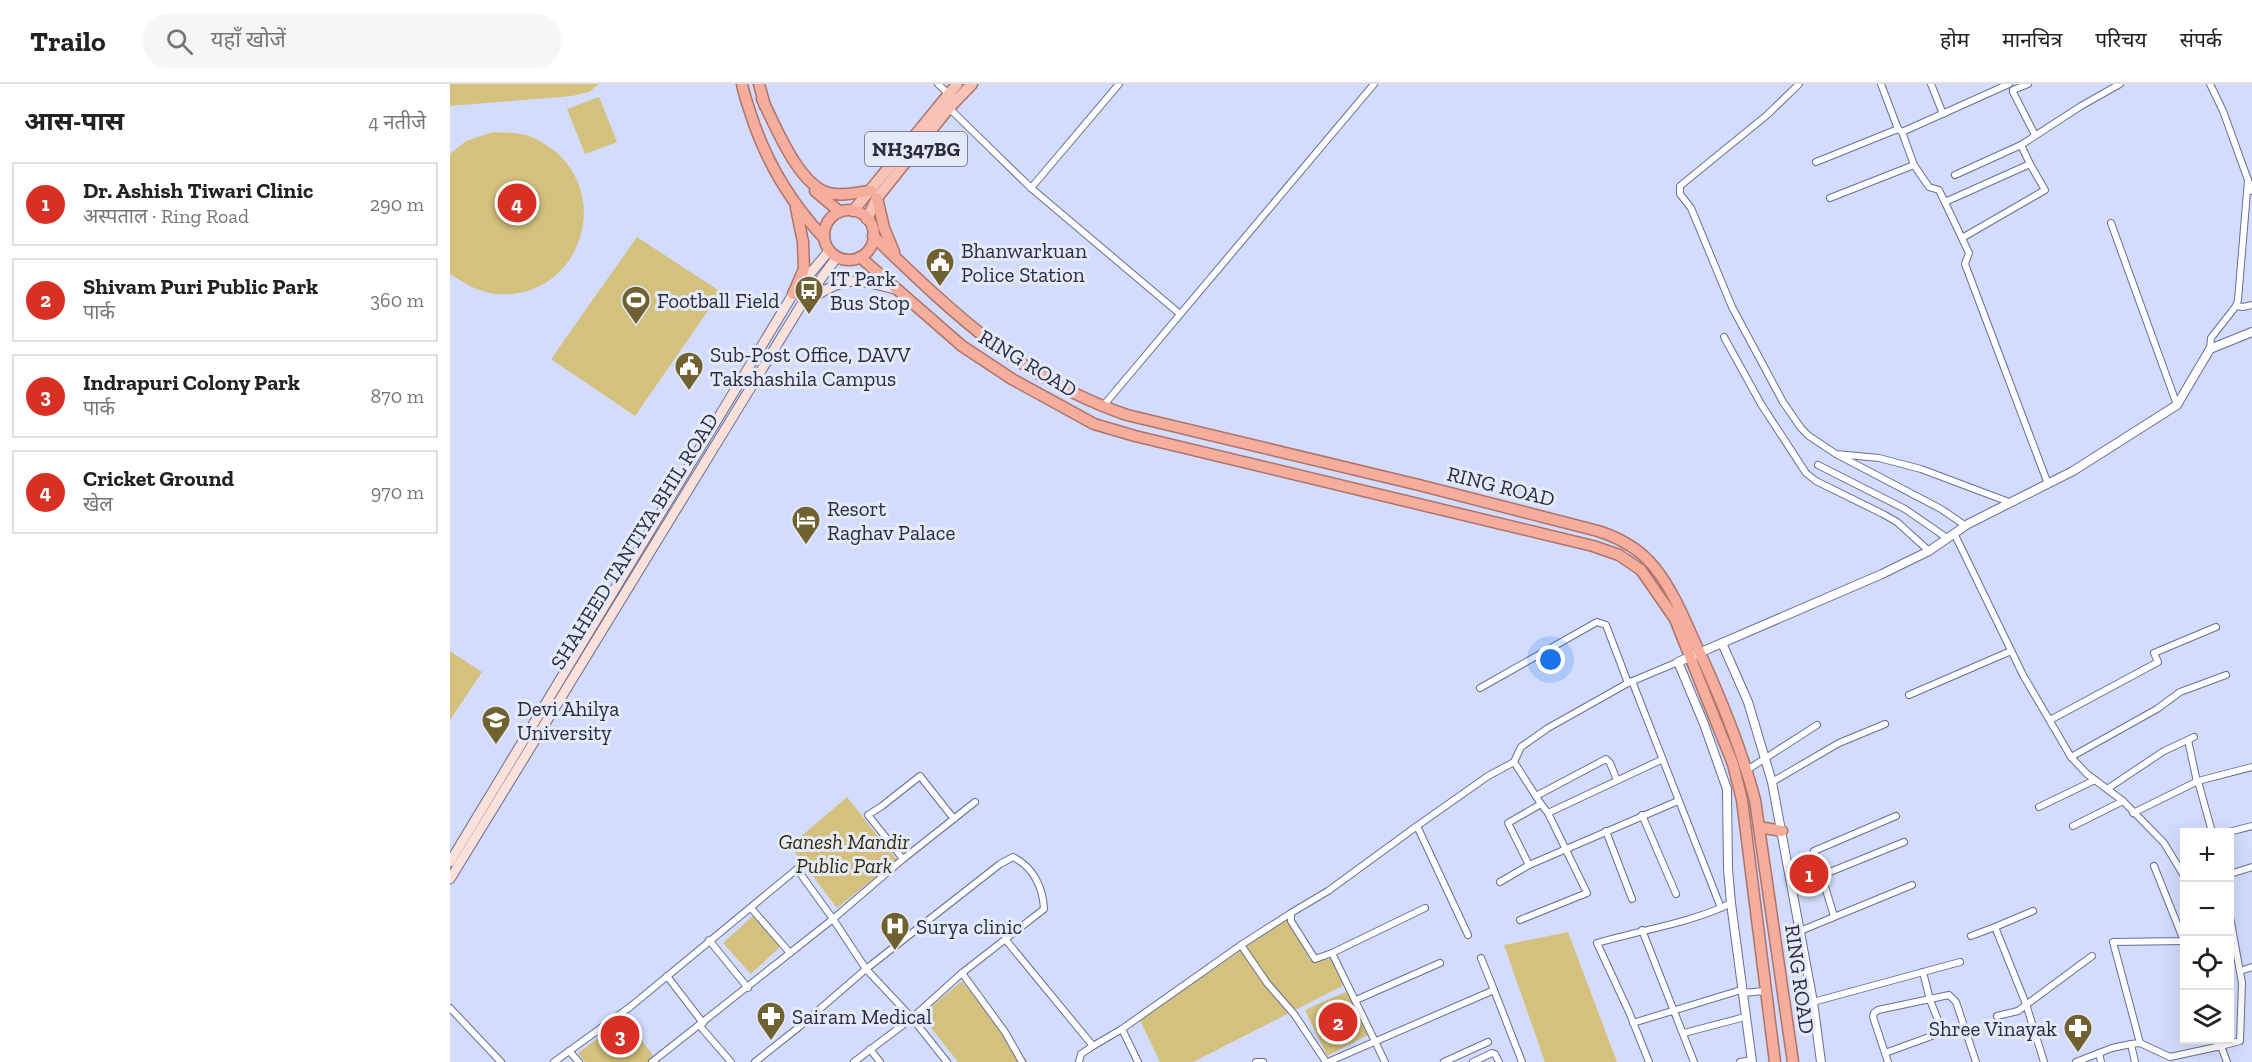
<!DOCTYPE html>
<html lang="hi">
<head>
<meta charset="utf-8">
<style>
	:root { --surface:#fff; --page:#f6f6f6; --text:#222; --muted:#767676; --line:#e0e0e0; --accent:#d93025 }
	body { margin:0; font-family:"Zilla Slab","Noto Sans Devanagari",serif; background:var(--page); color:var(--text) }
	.controls { position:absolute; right:18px; bottom:18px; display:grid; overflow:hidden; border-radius:0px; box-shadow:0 6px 24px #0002 }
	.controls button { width:54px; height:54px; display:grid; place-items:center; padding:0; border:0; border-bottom:2px solid var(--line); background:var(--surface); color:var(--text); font:30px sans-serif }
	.you { position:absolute; left:1101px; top:576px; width:21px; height:21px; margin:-15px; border:4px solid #fff; border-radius:50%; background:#1a73e8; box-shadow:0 0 0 9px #1a73e833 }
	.badge { display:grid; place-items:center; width:39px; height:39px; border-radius:50%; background:var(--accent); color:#fff; font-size:20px; font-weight:700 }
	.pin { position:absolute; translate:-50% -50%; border:3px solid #fff; box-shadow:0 2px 6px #0006 }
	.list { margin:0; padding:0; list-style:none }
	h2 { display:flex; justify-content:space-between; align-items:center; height:78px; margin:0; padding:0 24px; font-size:26px }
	h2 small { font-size:20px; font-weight:400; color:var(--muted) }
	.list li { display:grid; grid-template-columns:39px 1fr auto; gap:18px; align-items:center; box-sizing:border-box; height:84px; margin:0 12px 12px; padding:0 12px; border:2px solid var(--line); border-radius:0px }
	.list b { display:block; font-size:22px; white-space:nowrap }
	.list p { margin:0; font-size:20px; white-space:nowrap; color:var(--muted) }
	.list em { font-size:20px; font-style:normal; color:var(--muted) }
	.icon { flex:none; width:33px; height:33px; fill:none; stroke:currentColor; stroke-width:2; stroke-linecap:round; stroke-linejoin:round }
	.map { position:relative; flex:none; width:1802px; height:978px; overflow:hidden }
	header { display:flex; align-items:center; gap:36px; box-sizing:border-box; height:84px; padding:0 30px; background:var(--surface); border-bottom:2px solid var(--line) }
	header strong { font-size:28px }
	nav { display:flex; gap:33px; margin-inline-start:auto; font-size:21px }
	.search { width:420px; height:54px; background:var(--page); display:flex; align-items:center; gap:15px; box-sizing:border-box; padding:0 21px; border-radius:33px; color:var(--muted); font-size:22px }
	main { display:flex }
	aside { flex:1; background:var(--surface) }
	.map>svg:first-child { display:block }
	.park { fill:#d3c17d }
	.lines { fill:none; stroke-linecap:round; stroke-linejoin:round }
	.minor-casing { stroke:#676f94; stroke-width:8 }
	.tertiary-casing { stroke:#676f94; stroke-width:10 }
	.secondary-casing { stroke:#676f94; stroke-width:11 }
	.primary-casing { stroke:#ad736a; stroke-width:13 }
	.trunk-casing { stroke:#ad736a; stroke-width:13 }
	.minor { stroke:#fff; stroke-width:6 }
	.tertiary { stroke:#fff; stroke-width:8 }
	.secondary { stroke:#fce0da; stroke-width:9 }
	.primary { stroke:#f8c2b5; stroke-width:10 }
	.trunk { stroke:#f6ae9c; stroke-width:10 }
	.labels { text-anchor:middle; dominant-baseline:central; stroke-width:6; stroke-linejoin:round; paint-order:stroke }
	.shield { fill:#e5eafb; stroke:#616675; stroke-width:1.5 }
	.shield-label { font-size:20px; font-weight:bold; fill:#292d3c }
	.poi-label { font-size:21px; fill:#292d3c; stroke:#e5eafb; text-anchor:start }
	.street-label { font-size:21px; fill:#292d3c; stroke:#e5eafb }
	.park-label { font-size:21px; font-style:italic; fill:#342b06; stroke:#e5eafb }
</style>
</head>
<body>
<header>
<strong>Trailo</strong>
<div class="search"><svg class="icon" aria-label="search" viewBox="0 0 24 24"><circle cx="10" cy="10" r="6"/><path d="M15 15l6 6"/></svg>यहाँ खोजें</div>
<nav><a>होम</a><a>मानचित्र</a><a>परिचय</a><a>संपर्क</a></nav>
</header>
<main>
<aside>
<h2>आस-पास<small>4 नतीजे</small></h2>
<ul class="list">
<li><span class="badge">1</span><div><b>Dr. Ashish Tiwari Clinic</b><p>अस्पताल · Ring Road</p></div><em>290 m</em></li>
<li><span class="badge">2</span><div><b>Shivam Puri Public Park</b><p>पार्क</p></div><em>360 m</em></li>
<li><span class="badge">3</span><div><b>Indrapuri Colony Park</b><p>पार्क</p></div><em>870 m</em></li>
<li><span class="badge">4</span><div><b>Cricket Ground</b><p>खेल</p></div><em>970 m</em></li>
</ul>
</aside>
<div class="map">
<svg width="1802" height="978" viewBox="0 0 1802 978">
	<rect width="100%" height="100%" fill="#d3dcfd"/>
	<g class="park">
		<path d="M0 0H149L139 8 122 12 0 22Z"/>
		<path d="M149 13 167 58 135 70 117 25Z"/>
		<path d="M43 48C52 49 62 48 71 50 84 52 97 61 107 69 164 121 124 217 46 210 28 208 14 199 0 190V70L16 57Z"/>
		<path d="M187 153 271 208 185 332 101 275Z"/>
		<path d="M0 567 32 588 0 636Z"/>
		<path d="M397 713 447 776 387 824 340 762Z"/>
		<path d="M304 831 332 861 301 890 273 859Z"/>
		<path d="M836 835 861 877 882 875 896 900 743 978H710L690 936Z"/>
		<path d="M1118 848 1167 978H1095L1054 861Z"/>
		<path d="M512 897 578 978H508L471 931Z"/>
		<path d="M900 906 920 950 877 972 855 926Z"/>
		<path d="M175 934 204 973 198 978H135L128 969Z"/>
	</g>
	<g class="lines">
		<g class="minor-casing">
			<g id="minor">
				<path d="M488 0 499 10"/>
				<path d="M669 0 581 104 730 230"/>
				<path d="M1349 0 1317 31 1230 102V110L1241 124 1282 223 1333 318 1351 344 1359 352 1386 370 1429 374 1471 385 1559 418"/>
				<path d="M1481 0 1493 30"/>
				<path d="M1760 0 1773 27 1802 107"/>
				<path d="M1563 6 1578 0"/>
				<path d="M1563 8 1585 51"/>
				<path d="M499 24 581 104"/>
				<path d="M1452 48 1559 0"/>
				<path d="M1366 78 1448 45"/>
				<path d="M1464 81 1479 103 1489 106 1519 169 1515 180 1598 400"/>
				<path d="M1505 91 1571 61 1631 22 1670 0"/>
				<path d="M1380 114 1464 81 1452 48 1448 45 1431 0"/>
				<path d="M1495 118 1580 80 1571 61"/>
				<path d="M1661 139 1727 321"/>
				<path d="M1512 154 1595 106 1580 80"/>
				<path d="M1786 222 1793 223 1802 221"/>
				<path d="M1274 253 1311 320 1356 389 1366 397 1433 430 1447 438 1479 467"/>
				<path d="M1760 265 1761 254 1786 222 1788 216 1798 96"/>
				<path d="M653 322 924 0"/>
				<path d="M1388 371 1491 425 1516 442"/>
				<path d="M1368 381 1455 425 1497 454"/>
				<path d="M1504 449 1573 591 1621 673 1637 690 1673 717 1714 759 1734 792"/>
				<path d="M1182 597 1271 824"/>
				<path d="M1030 604 1147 538 1156 541 1178 599"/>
				<path d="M1459 611 1561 567"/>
				<path d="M1600 636 1708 578 1704 569 1766 543"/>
				<path d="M1738 656 1747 698"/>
				<path d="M1621 673 1707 625 1730 608 1776 591"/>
				<path d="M1064 678 1091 720 1058 739 1079 781 1228 717"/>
				<path d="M1297 686 1367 641"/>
				<path d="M1748 697 1802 683"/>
				<path d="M1322 698 1389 659 1435 640"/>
				<path d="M1657 705 1714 667 1744 653"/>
				<path d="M1086 712 1156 675 1160 679 1167 696"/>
				<path d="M1091 720 1098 729 1211 676"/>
				<path d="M1589 723 1645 696"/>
				<path d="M1683 729 1748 697 1762 748"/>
				<path d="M1192 731 1226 810"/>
				<path d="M967 742 1038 692 1064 678 1071 663 1098 644 1178 599 1228 578"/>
				<path d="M1623 742 1673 717"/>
				<path d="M1156 747 1182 815"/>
				<path d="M1779 748 1802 742"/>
				<path d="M453 775 418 731 432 722 470 692 504 735"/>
				<path d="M1780 790 1802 783"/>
				<path d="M1370 792 1454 758"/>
				<path d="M1050 798 1079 781"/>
				<path d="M301 824 340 869"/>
				<path d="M1384 832 1364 767 1446 732"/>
				<path d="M1070 836 1137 809 1098 729"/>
				<path d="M1545 843 1583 827"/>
				<path d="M1192 846 1244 978"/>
				<path d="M1350 847 1462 801"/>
				<path d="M1521 852 1545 843 1576 920 1594 978"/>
				<path d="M555 855 643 962 631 970 629 978"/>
				<path d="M259 856 298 904"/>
				<path d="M791 861 817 899 844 930 876 978"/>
				<path d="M882 869 865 875 841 837V829L878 807 967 742 1018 851"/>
				<path d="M1031 874 1044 906"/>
				<path d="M1790 887 1802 883"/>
				<path d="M512 889 555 948 572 978"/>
				<path d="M217 892 253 939"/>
				<path d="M1292 909 1315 907"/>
				<path d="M906 916 990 879"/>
				<path d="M1363 918 1510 878"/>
				<path d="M0 924 51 978"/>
				<path d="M1547 932 1568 927 1642 872"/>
				<path d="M1183 939 1291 906"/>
				<path d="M249 941 281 978"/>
				<path d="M672 945 791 861 841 829"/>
				<path d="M1234 949 1295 933"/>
				<path d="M1690 959 1663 858 1734 857 1704 782"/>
				<path d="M1681 960 1685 978"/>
				<path d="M643 962 672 945 688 978"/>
				<path d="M1771 962 1790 957 1792 899 1780 833"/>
				<path d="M420 965 430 978"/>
				<path d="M119 967 129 978"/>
				<path d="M1435 969 1490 949 1492 946 1480 916 1473 888"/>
				<path d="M1649 969 1651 978"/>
				<path d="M104 978 180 923 347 785 383 835 202 978"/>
				<path d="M305 978 349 943 416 885 462 934 497 978"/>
				<path d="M404 978 462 934 512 889 594 825C593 803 583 783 563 773L550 780 416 885 383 835 453 775 525 718"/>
				<path d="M806 978H813"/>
				<path d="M878 978 1044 906 1072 978"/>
				<path d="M935 978 882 869 975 824"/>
				<path d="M994 978 1038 958"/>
				<path d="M1023 978 1042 969 1045 970 1049 978"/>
				<path d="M1199 978 1179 928 1147 859C1187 847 1245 838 1281 819"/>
				<path d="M1290 978 1302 976"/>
				<path d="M1438 978 1423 933 1424 929 1428 926 1499 911 1506 918 1526 978"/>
				<path d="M1626 978 1662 964 1681 960 1690 959 1720 973 1771 962 1777 978"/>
			</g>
		</g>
		<g class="tertiary-casing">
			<g id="tertiary">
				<path d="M1272 559 1298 618 1322 698 1363 918 1371 978"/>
				<path d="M1302 978 1281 819 1278 785 1277 705 1254 640 1228 578 1432 490 1479 467 1518 440 1623 387 1727 321 1760 265 1802 248"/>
			</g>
		</g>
		<g class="secondary-casing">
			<g id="secondary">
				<path d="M358 217C394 192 404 194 445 205"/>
				<path d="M0 778 343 210 379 167"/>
				<path d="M0 795 350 223 387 173"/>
			</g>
		</g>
		<g class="primary-casing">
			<g id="primary">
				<path d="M403 127 507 0"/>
				<path d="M417 135 427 114 499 24 522 0"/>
			</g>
		</g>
		<g class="trunk-casing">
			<g id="trunk">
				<path d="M292 0C294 11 298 21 301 31 316 77 341 119 374 154"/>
				<path d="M309 0 315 22"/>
				<path d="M312 15C325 41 349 102 379 109 393 113 407 108 421 107"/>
				<path d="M365 107 390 128"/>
				<path d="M427 114 434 144 444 168"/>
				<circle cx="399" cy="151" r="25"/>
				<path d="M423 152C503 229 569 294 677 331L969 401 1148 447C1170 454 1190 465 1205 484 1221 504 1232 529 1242 552 1267 605 1290 659 1305 716L1343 978"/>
				<path d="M410 173 512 262 562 295 644 340 685 352 1143 462 1169 471 1191 486 1225 535 1283 680 1292 716 1325 978"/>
				<path d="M343 210 354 185 353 158 346 124"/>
				<path d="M1309 743 1332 747"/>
			</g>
		</g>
		<use href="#minor" class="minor"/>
		<use href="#tertiary" class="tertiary"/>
		<use href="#secondary" class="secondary"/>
		<use href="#primary" class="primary"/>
		<use href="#trunk" class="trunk"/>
	</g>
	<defs>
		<g id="civic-pin" transform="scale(1.5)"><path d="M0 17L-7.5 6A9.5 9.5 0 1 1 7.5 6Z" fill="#706230" stroke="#e5eafb"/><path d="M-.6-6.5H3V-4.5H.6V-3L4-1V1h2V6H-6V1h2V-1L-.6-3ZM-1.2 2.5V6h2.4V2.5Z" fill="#fff"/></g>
		<g id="bus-pin" transform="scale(1.5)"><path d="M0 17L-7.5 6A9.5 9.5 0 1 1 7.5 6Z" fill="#706230" stroke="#e5eafb"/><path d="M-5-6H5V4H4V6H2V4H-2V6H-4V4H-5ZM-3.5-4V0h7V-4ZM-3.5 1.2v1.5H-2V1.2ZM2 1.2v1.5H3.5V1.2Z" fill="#fff"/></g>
		<g id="stadium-pin" transform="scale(1.5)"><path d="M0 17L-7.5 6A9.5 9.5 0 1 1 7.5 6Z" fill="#706230" stroke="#e5eafb"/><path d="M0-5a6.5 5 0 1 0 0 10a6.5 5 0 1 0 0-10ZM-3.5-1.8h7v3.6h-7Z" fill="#fff"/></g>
		<g id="hotel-pin" transform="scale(1.5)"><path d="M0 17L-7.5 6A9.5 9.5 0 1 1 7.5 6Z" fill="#706230" stroke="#e5eafb"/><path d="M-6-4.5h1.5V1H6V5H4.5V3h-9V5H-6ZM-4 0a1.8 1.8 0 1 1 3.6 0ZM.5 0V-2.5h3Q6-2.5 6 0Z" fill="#fff"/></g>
		<g id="school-pin" transform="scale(1.5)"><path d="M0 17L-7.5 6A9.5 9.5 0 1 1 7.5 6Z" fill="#706230" stroke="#e5eafb"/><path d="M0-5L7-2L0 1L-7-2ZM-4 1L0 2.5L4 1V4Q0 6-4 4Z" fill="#fff"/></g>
		<g id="hospital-pin" transform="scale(1.5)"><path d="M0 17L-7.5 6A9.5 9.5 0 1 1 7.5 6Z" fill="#706230" stroke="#e5eafb"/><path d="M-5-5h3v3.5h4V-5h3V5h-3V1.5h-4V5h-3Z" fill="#fff"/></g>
		<g id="pharmacy-pin" transform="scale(1.5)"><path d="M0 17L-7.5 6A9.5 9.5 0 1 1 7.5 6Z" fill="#706230" stroke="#e5eafb"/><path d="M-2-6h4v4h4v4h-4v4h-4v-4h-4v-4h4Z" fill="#fff"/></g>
	</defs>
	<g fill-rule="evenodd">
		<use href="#civic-pin" x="490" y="178"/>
		<use href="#bus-pin" x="359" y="206"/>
		<use href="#stadium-pin" x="186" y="216"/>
		<use href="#civic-pin" x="239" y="282"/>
		<use href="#hotel-pin" x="356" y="436"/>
		<use href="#school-pin" x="46" y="636"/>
		<use href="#hospital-pin" x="445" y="842"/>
		<use href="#pharmacy-pin" x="321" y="932"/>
		<use href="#pharmacy-pin" x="1628" y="944"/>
	</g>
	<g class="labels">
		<rect class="shield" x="415" y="48" width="102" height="34" rx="4.5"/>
		<g class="shield-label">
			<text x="466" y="65">NH347BG</text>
		</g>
		<g class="poi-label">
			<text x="511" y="166">Bhanwarkuan<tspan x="511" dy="24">Police Station</tspan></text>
			<text x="380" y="194">IT Park<tspan x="380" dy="24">Bus Stop</tspan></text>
			<text x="207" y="216">Football Field</text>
			<text x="260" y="270">Sub-Post Office, DAVV<tspan x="260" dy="24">Takshashila Campus</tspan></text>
			<text x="377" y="424">Resort<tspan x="377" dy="24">Raghav Palace</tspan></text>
			<text x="67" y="624">Devi Ahilya<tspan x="67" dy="24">University</tspan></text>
			<text x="466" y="842">Surya clinic</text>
			<text x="342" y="932">Sairam Medical</text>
			<text x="1607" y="944" text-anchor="end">Shree Vinayak</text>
		</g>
		<g class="street-label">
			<text transform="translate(578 279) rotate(31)">RING ROAD</text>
			<text transform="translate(1051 402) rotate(14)">RING ROAD</text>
			<text transform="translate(184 457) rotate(-58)">SHAHEED TANTIYA BHIL ROAD</text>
			<text transform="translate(1350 895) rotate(82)">RING ROAD</text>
		</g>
		<g class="park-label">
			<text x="394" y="757">Ganesh Mandir<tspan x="394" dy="24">Public Park</tspan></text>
		</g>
	</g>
</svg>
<div class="controls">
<button>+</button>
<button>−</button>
<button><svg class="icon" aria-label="locate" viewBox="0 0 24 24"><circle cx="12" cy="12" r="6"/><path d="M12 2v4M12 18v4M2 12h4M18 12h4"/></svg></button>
<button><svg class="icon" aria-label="layers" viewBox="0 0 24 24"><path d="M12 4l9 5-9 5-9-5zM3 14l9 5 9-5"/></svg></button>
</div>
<div class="you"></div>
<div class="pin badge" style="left:1359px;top:790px">1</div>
<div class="pin badge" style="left:888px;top:938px">2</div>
<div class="pin badge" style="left:170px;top:951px">3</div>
<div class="pin badge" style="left:67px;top:119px">4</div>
</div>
</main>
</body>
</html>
